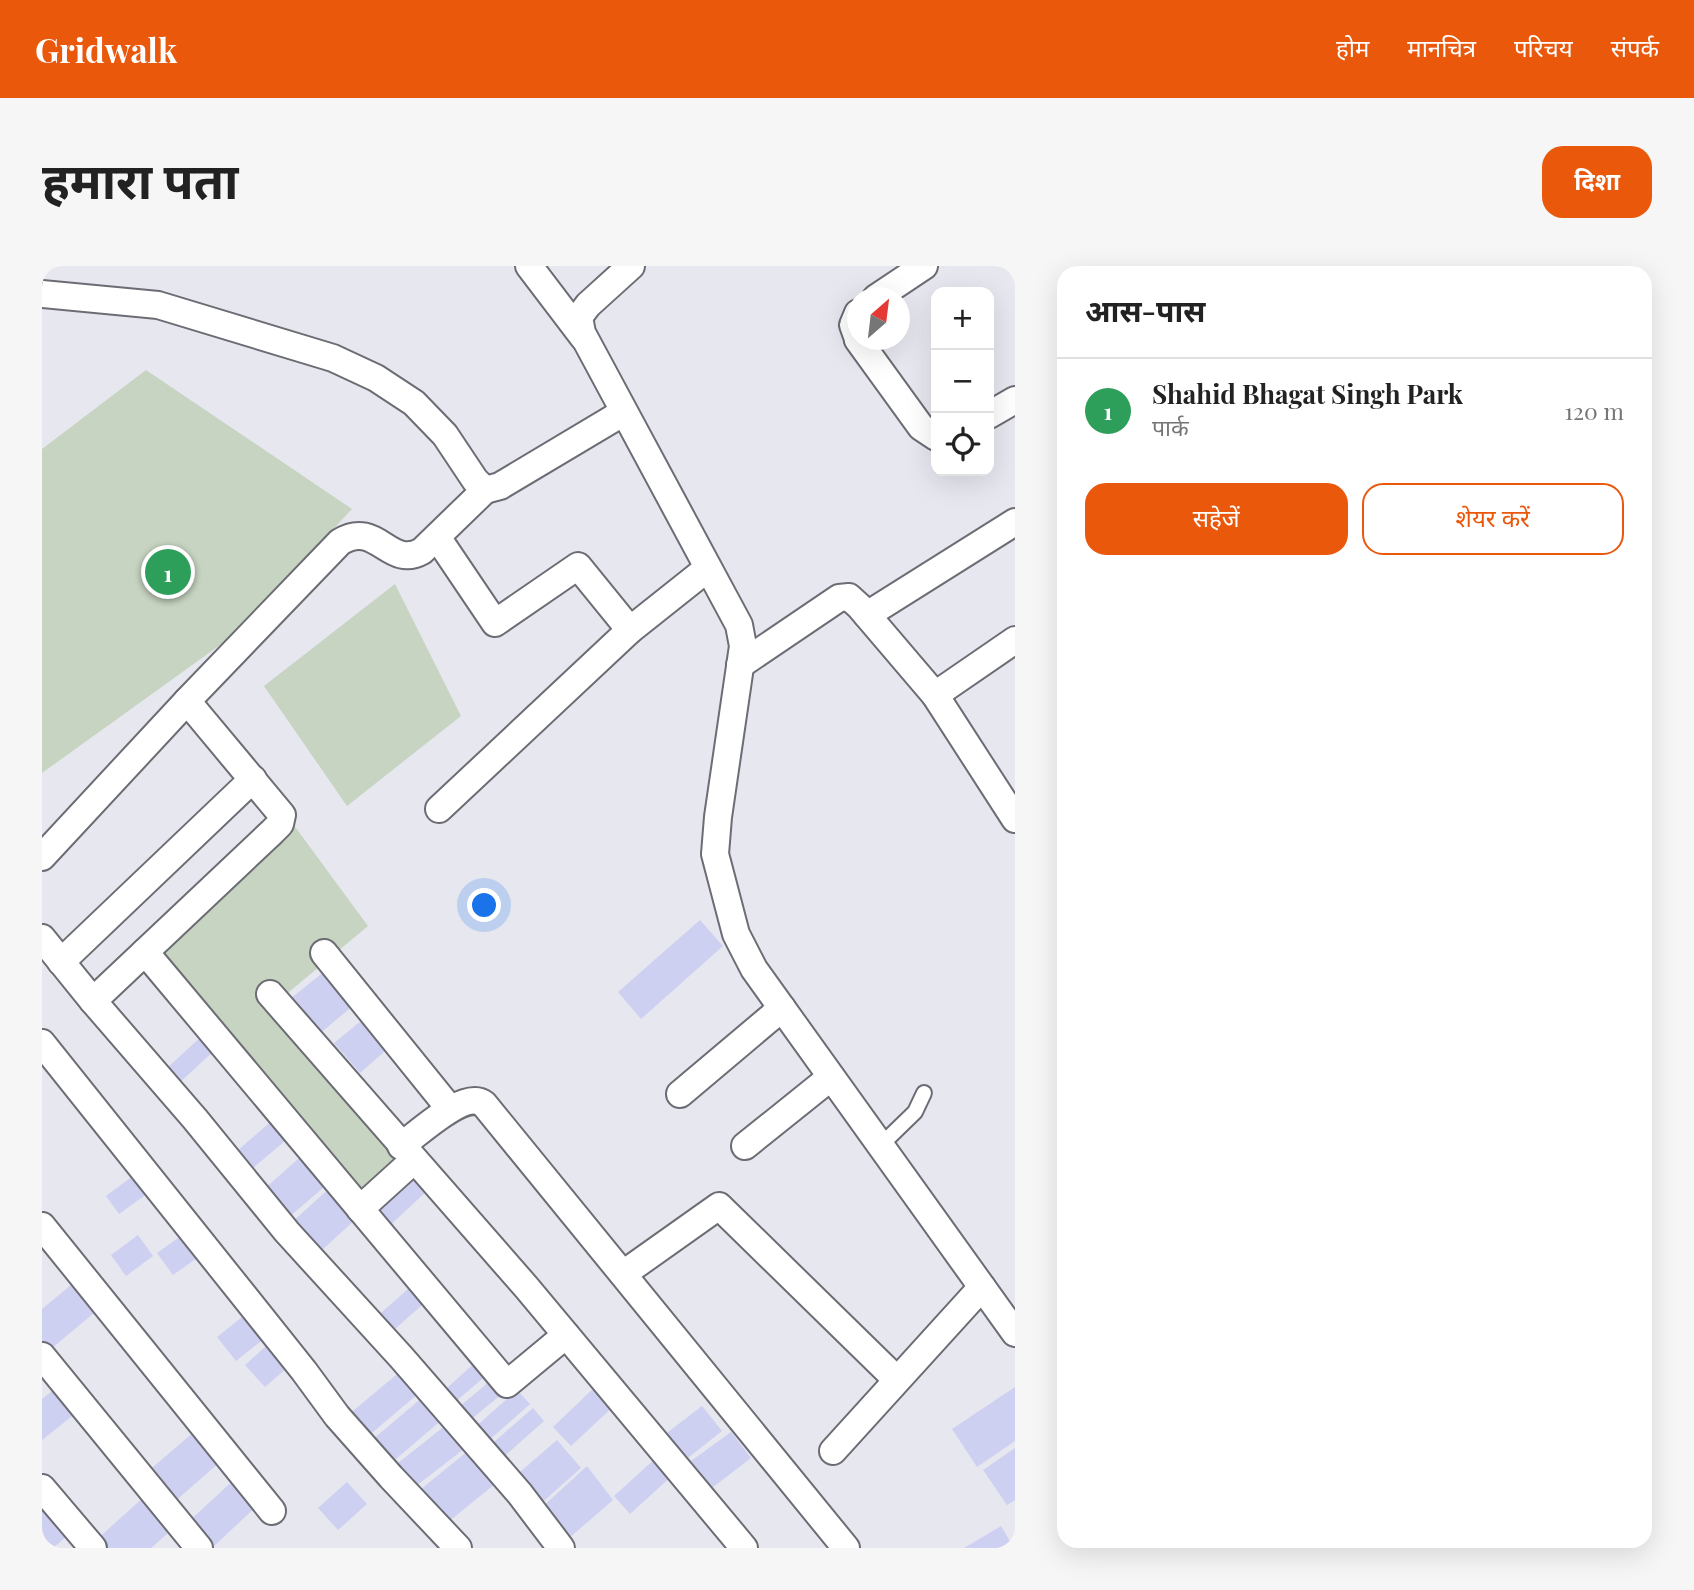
<!DOCTYPE html>
<html lang="hi">
<head>
<meta charset="utf-8">
<style>
	:root { --surface:#fff; --page:#f6f6f6; --text:#222; --muted:#767676; --line:#e0e0e0; --accent:#ea580c }
	body { margin:0; font-family:"Playfair Display","Noto Sans Devanagari",serif; background:var(--page); color:var(--text) }
	.controls { position:absolute; right:21px; top:21px; display:grid; overflow:hidden; border-radius:14px; box-shadow:0 7px 28px #0002 }
	.controls button { width:63px; height:63px; display:grid; place-items:center; padding:0; border:0; border-bottom:2px solid var(--line); background:var(--surface); color:var(--text); font:35px sans-serif }
	.compass { position:absolute; left:805px; top:21px; width:63px; height:63px; border-radius:50%; background:var(--surface); box-shadow:0 7px 28px #0002; rotate:28deg }
	.you { position:absolute; left:443px; top:640px; width:24px; height:24px; margin:-18px; border:5px solid #fff; border-radius:50%; background:#1a73e8; box-shadow:0 0 0 10px #1a73e833 }
	.badge { display:grid; place-items:center; width:46px; height:46px; border-radius:50%; background:var(--accent); color:#fff; font-size:23px; font-weight:700 }
	.pin { position:absolute; translate:-50% -50%; border:4px solid #fff; box-shadow:0 2px 7px #0006 }
	.list { margin:0; padding:0; list-style:none }
	h2 { display:flex; justify-content:space-between; align-items:center; height:91px; margin:0; padding:0 28px; font-size:30px }
	h2 small { font-size:23px; font-weight:400; color:var(--muted) }
	.list li { display:grid; grid-template-columns:46px 1fr auto; gap:21px; align-items:center; box-sizing:border-box; height:105px; padding:0 28px; border-top:2px solid var(--line) }
	.list b { display:block; font-size:26px; white-space:nowrap }
	.list p { margin:0; font-size:23px; white-space:nowrap; color:var(--muted) }
	.list em { font-size:23px; font-style:normal; color:var(--muted) }
	.actions { display:flex; gap:14px; padding:21px 28px }
	.actions a { flex:1; padding:16px 0; border:2px solid var(--accent); border-radius:21px; text-align:center; font-size:24px; color:var(--accent) }
	.actions .main { background:var(--accent); color:#fff }
	.icon { flex:none; width:38px; height:38px; fill:none; stroke:currentColor; stroke-width:2; stroke-linecap:round; stroke-linejoin:round }
	.map { position:relative; flex:none; width:973px; height:1282px; overflow:hidden; border-radius:21px }
	header { display:flex; align-items:center; gap:42px; box-sizing:border-box; height:98px; padding:0 35px; background:var(--accent); color:#fff }
	header strong { font-size:33px }
	nav { display:flex; gap:38px; margin-inline-start:auto; font-size:24px }
	.intro { display:flex; align-items:center; justify-content:space-between; box-sizing:border-box; height:168px; padding:0 42px }
	h1 { margin:0; font-size:49px }
	.button { padding:18px 32px; border-radius:21px; background:var(--accent); color:#fff; font-size:24px; font-weight:700 }
	main { display:flex; gap:42px; padding:0 42px }
	aside { flex:1; background:var(--surface); border-radius:21px; box-shadow:0 7px 28px #0002 }
	.map>svg:first-child { display:block }
	.green { fill:#c7d4c1 }
	.building { fill:#ced0f1 }
	.lines { fill:none; stroke-linecap:round; stroke-linejoin:round }
	.lane-casing { stroke:#6c6c74; stroke-width:18 }
	.street-casing { stroke:#6c6c74; stroke-width:30 }
	.lane { stroke:#fff; stroke-width:14 }
	.street { stroke:#fff; stroke-width:26 }
</style>
</head>
<body>
<header>
<strong>Gridwalk</strong>
<nav><a>होम</a><a>मानचित्र</a><a>परिचय</a><a>संपर्क</a></nav>
</header>
<div class="intro"><h1>हमारा पता</h1><a class="button">दिशा</a></div>
<main>
<div class="map">
<svg width="973" height="1282" viewBox="0 0 973 1282">
	<rect width="100%" height="100%" fill="#e7e7f0"/>
	<g class="green">
		<path d="M104 104 310 243 192 369 0 507V183Z"/>
		<path d="M353 318 419 450 305 540 222 420Z"/>
		<path d="M251 558 326 660 229 741 365 892 317 939 114 679Z"/>
	</g>
	<g class="building">
		<path d="M658 654 681 680 599 753 576 726Z"/>
		<path d="M283 705 312 739 277 768 248 733Z"/>
		<path d="M325 750 350 779 318 807 292 777Z"/>
		<path d="M161 769 174 783 136 818 123 804Z"/>
		<path d="M234 851 250 869 203 909 188 891Z"/>
		<path d="M264 886 289 915 246 952 221 924Z"/>
		<path d="M99 904 113 922 77 948 64 930Z"/>
		<path d="M369 904 388 922 342 965 324 946Z"/>
		<path d="M290 920 317 950 277 987 249 957Z"/>
		<path d="M146 965 162 987 131 1009 115 987Z"/>
		<path d="M96 969 111 990 84 1010 69 989Z"/>
		<path d="M35 1014 58 1042 4 1087 0 1082V1043Z"/>
		<path d="M375 1015 389 1031 344 1071 330 1055Z"/>
		<path d="M209 1044 228 1068 194 1095 175 1071Z"/>
		<path d="M233 1072 253 1095 223 1121 203 1099Z"/>
		<path d="M436 1094 447 1107 406 1142 396 1130Z"/>
		<path d="M359 1105 377 1127 324 1172 306 1149Z"/>
		<path d="M454 1110 465 1124 422 1159 411 1146Z"/>
		<path d="M554 1120 572 1140 529 1180 511 1161Z"/>
		<path d="M973 1121V1175L935 1201 910 1163Z"/>
		<path d="M14 1122 34 1147 0 1174V1133Z"/>
		<path d="M475 1124 488 1138 444 1177 431 1163Z"/>
		<path d="M382 1130 401 1153 348 1198 329 1175Z"/>
		<path d="M660 1140 680 1165 637 1199 617 1173Z"/>
		<path d="M491 1142 502 1155 458 1194 446 1181Z"/>
		<path d="M409 1155 427 1179 369 1224 351 1201Z"/>
		<path d="M153 1165 179 1195 130 1238 103 1208Z"/>
		<path d="M689 1166 709 1192 670 1222 649 1195Z"/>
		<path d="M515 1174 539 1202 495 1241 470 1213Z"/>
		<path d="M432 1180 459 1213 405 1257 378 1224Z"/>
		<path d="M973 1182V1234L965 1239 941 1204Z"/>
		<path d="M616 1190 632 1208 588 1248 572 1230Z"/>
		<path d="M545 1200 571 1234 526 1273 498 1243Z"/>
		<path d="M195 1211 219 1236 170 1282 145 1257Z"/>
		<path d="M305 1216 325 1238 296 1264 276 1242Z"/>
		<path d="M104 1229 133 1261 109 1282H57L52 1276Z"/>
		<path d="M0 1233 31 1265 11 1282H0Z"/>
		<path d="M959 1260 972 1282H922Z"/>
	</g>
	<g class="lines">
		<g class="lane-casing">
			<path id="lane" d="M838 880 873 846 882 827"/>
		</g>
		<g class="street-casing">
			<g id="street">
				<path d="M487 0 541 71"/>
				<path d="M589 0 546 39 537 51 540 67 697 359 701 380 676 551 673 588 694 668 712 703 973 1067"/>
				<path d="M0 28 116 39 291 92 334 112 372 137 403 169 433 214 443 224 458 220 582 146"/>
				<path d="M834 32 882 0"/>
				<path d="M816 47 811 59 816 73"/>
				<path d="M816 74 879 161 894 171"/>
				<path d="M947 149 973 134"/>
				<path d="M395 271 453 357 536 300 588 364"/>
				<path d="M825 349 973 256"/>
				<path d="M698 399 797 332 807 331 818 341 893 429 973 553"/>
				<path d="M893 429 973 374"/>
				<path d="M145 435 298 276C335 253 347 304 380 285L443 224"/>
				<path d="M397 543 588 364 666 302"/>
				<path d="M0 591 145 435 240 549 238 558 230 566 51 735"/>
				<path d="M0 672 51 735 153 853 245 966 359 1091 478 1228 519 1282"/>
				<path d="M103 686 465 1118 524 1069"/>
				<path d="M282 687 408 843"/>
				<path d="M19 696 211 513"/>
				<path d="M228 728 485 1022 702 1282"/>
				<path d="M0 777 262 1105 295 1150 349 1211 416 1282"/>
				<path d="M638 828 740 742"/>
				<path d="M359 880C376 868 423 823 442 838L804 1282"/>
				<path d="M703 880 789 811"/>
				<path d="M318 943 372 894"/>
				<path d="M0 960 230 1245"/>
				<path d="M581 1008 677 940 855 1114"/>
				<path d="M0 1090 157 1282"/>
				<path d="M791 1185 940 1021"/>
				<path d="M0 1222 51 1282"/>
			</g>
		</g>
		<use href="#lane" class="lane"/>
		<use href="#street" class="street"/>
	</g>
</svg>
<div class="controls">
<button>+</button>
<button>−</button>
<button><svg class="icon" aria-label="locate" viewBox="0 0 24 24"><circle cx="12" cy="12" r="6"/><path d="M12 2v4M12 18v4M2 12h4M18 12h4"/></svg></button>
</div>
<svg class="compass" viewBox="-18 -18 36 36"><path d="M0-13l5 13h-10z" fill="#e53935"/><path d="M0 13l5-13h-10z" fill="#767676"/></svg>
<div class="you"></div>
<div class="pin badge" style="left:126px;top:306px;background:#2e9e5b">1</div>
</div>
<aside>
<h2>आस-पास<small></small></h2>
<ul class="list">
<li><span class="badge" style="background:#2e9e5b">1</span><div><b>Shahid Bhagat Singh Park</b><p>पार्क</p></div><em>120 m</em></li>
</ul>
<div class="actions"><a class="main">सहेजें</a><a>शेयर करें</a></div>
</aside>
</main>
</body>
</html>
